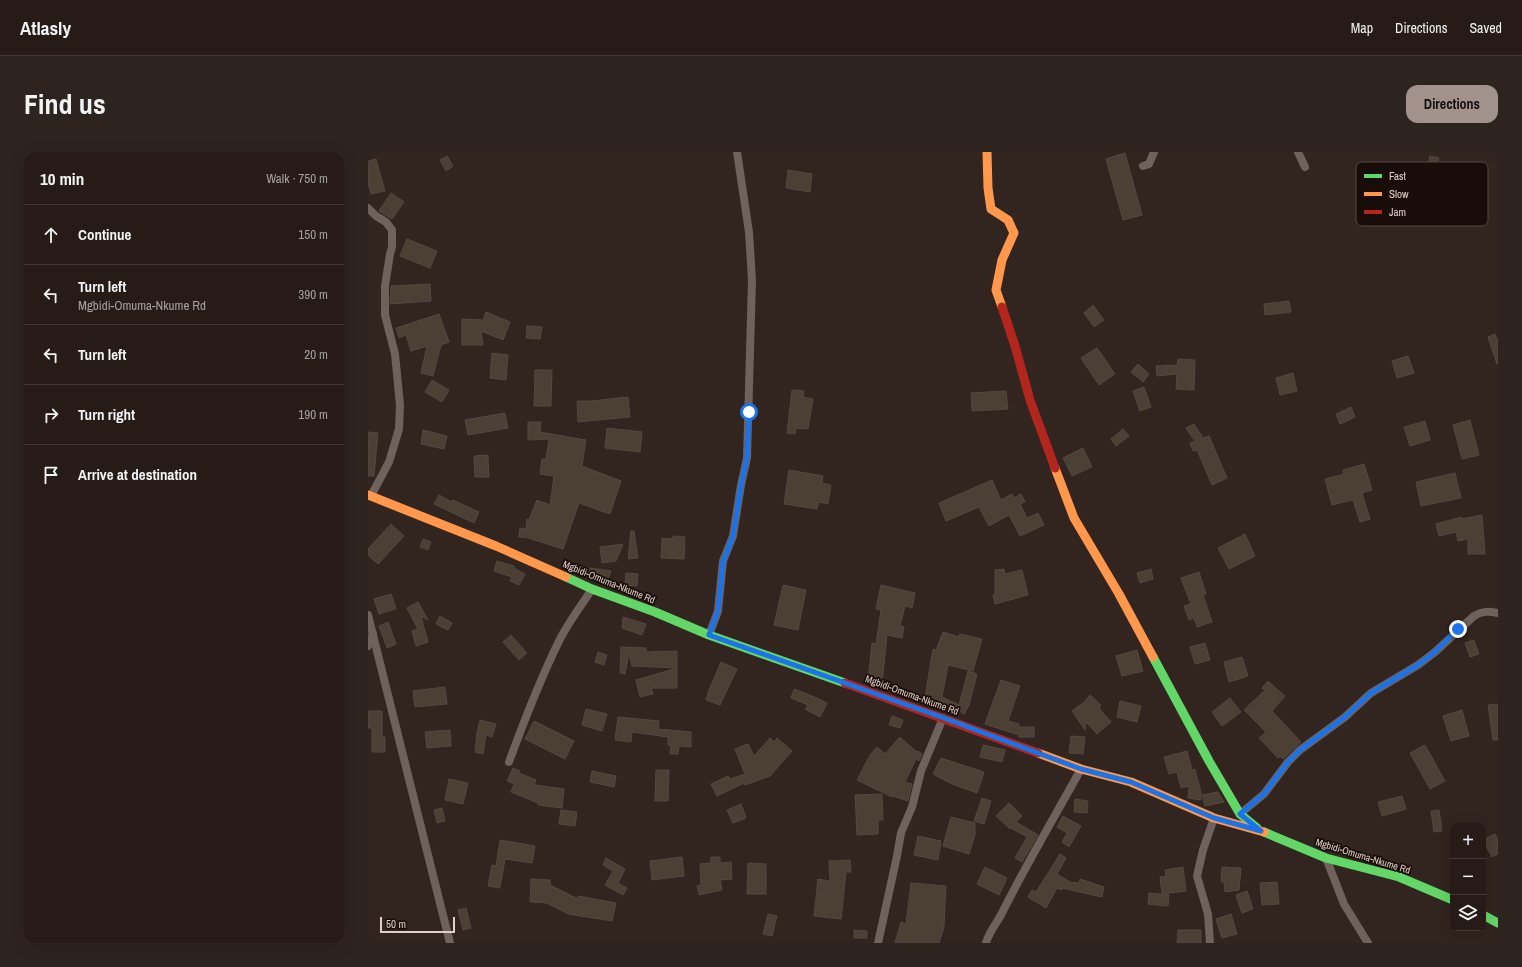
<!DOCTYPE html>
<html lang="en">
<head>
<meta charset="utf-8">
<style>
	:root { --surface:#261b16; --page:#2e241f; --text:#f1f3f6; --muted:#a4a1a1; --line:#423935; --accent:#a3928c }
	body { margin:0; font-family:"Archivo Narrow",sans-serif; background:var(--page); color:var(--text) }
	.controls { position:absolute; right:12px; bottom:12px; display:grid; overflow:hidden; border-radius:8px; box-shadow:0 4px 16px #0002 }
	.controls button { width:36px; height:36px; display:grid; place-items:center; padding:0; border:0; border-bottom:1px solid var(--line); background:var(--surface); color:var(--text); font:20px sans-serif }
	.scale { position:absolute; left:12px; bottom:10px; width:75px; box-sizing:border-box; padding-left:4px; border:2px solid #e0cec7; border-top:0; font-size:11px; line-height:14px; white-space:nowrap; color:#e0cec7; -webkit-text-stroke:3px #190d09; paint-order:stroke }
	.stop { position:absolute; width:12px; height:12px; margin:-9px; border:3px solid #1a73e8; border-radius:50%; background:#fff }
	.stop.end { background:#1a73e8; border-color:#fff; box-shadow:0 1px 4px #0008 }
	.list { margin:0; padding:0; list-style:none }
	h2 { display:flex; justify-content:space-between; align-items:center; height:52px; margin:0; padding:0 16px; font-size:17px }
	h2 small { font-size:13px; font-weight:400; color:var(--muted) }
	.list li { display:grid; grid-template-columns:26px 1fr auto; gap:12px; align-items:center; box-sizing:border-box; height:60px; padding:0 16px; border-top:1px solid var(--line) }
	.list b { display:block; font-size:15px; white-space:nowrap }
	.list p { margin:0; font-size:13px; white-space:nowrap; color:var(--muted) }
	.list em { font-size:13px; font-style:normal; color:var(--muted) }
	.icon { flex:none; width:22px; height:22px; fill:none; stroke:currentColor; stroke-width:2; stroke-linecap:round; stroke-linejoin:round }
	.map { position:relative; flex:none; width:1130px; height:791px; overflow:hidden; border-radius:12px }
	header { display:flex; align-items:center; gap:24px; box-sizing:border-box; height:56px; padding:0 20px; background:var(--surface); border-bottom:1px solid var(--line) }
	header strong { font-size:19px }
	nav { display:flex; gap:22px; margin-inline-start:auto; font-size:14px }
	.intro { display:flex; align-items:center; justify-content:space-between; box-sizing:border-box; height:96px; padding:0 24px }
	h1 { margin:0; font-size:28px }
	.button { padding:10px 18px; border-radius:12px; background:var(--accent); color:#111; font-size:14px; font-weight:700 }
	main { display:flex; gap:24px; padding:0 24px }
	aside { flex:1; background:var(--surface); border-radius:12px; box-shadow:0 4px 16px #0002 }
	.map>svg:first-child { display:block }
	.building { fill:#4c4034; stroke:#534942 }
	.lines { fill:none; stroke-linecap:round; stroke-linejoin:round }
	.street { stroke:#6f615c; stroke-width:8 }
	.fast { stroke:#63d668; stroke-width:9 }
	.slow { stroke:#ff974d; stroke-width:9 }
	.jam { stroke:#b3261e; stroke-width:9 }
	.route { stroke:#1a73e8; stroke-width:5 }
	.labels { text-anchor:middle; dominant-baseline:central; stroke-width:3.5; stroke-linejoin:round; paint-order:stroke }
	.street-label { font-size:10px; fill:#e0cec7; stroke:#190d09 }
	.key { fill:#190d09; stroke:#554742; stroke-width:1 }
	.key-label { font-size:11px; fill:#e0cec7 }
</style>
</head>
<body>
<header>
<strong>Atlasly</strong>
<nav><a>Map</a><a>Directions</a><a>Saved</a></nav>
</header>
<div class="intro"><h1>Find us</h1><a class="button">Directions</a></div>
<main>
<aside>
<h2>10 min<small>Walk · 750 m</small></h2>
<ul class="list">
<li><svg class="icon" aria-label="ahead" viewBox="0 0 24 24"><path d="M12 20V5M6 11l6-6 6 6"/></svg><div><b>Continue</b></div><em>150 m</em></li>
<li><svg class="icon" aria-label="left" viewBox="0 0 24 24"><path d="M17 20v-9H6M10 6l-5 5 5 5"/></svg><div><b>Turn left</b><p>Mgbidi-Omuma-Nkume Rd</p></div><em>390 m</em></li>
<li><svg class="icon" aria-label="left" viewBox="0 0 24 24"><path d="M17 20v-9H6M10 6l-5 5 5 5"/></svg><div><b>Turn left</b></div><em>20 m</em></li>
<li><svg class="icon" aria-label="right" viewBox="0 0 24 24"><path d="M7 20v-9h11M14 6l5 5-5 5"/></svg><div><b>Turn right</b></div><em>190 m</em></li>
<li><svg class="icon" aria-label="arrive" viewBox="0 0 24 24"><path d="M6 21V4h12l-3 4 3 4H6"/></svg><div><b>Arrive at destination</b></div></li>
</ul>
</aside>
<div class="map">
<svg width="1130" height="791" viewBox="0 0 1130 791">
	<rect width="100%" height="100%" fill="#32241e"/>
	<g class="building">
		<path d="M757 1 774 63 755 68 738 7Z"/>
		<path d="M79 4 85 14 78 19 72 8Z"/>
		<path d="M1062 4 1071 6 1067 23 1058 21Z"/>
		<path d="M8 7 17 39 3 42 0 31V9Z"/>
		<path d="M420 18 444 22 442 40 418 36Z"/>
		<path d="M23 41 36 50 24 67 11 59Z"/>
		<path d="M39 87 69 99 62 116 32 104Z"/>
		<path d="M62 132 63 149 22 152 23 134Z"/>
		<path d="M921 149 923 160 897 163 896 152Z"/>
		<path d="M725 153 736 168 726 175 716 161Z"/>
		<path d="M118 160 142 170 135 188 113 179 115 193H94V167L115 168Z"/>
		<path d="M71 162 81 190 73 193 65 224 53 221 59 194 43 199 38 183 31 186 28 176Z"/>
		<path d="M159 174 174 175 172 187 158 186Z"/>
		<path d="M1127 182 1130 190V211L1129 212 1120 185Z"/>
		<path d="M729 196 747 222 731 233 713 206Z"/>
		<path d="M124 201 140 203 138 228 122 226Z"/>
		<path d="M1040 204 1046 221 1029 226 1024 209Z"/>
		<path d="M810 207 827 208 826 238 808 237 809 222 789 224 788 214 809 213Z"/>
		<path d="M770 212 781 222 775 230 763 220Z"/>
		<path d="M167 218H184L183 254H166Z"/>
		<path d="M925 221 929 239 912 243 908 226Z"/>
		<path d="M64 228 81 238 74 250 57 240Z"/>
		<path d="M776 235 783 255 772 259 765 239Z"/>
		<path d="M424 238 436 239 435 245 445 247 440 277 428 276 427 282 419 281Z"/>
		<path d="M638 239 640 257 604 259 603 241Z"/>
		<path d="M260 245 262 265 210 270 209 249H224Z"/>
		<path d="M983 255 987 265 972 272 968 262Z"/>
		<path d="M137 261 140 276 100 283 97 268Z"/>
		<path d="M1102 268 1111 303 1094 307 1085 273Z"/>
		<path d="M1057 269 1062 288 1042 294 1036 275Z"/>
		<path d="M160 270H173L172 280 218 288 214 314 253 329 242 362 211 351 195 397 160 386 151 385 152 376 158 377 159 367 161 368 169 348 182 353 186 324 172 322 174 307H178L181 287 160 288Z"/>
		<path d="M826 272 835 286 841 284 859 326 844 333 829 298 825 299 822 291 827 289 818 276Z"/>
		<path d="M239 276 274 280 272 300 237 296Z"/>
		<path d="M755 277 761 284 748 294 743 287Z"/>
		<path d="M55 278 79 284 76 297 53 292Z"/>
		<path d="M0 280 10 281 6 324H0Z"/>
		<path d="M715 296 724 315 704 324 695 306Z"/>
		<path d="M120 303 121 325H107L106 304Z"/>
		<path d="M996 312 1004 338 994 341 1002 367 992 370 985 348 964 353 957 327 976 322 975 318Z"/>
		<path d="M421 318 455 324 454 331 463 333 460 352 451 350 449 357 416 352Z"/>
		<path d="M1087 321 1093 346 1053 354 1048 330Z"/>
		<path d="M624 328 633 348 644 342 646 346 653 342 657 350 652 352 659 366 670 361 676 373 652 384 641 363 621 374 611 355 578 369 571 351Z"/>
		<path d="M71 343 84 350 85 348 111 360 106 371 66 352Z"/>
		<path d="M1114 363 1117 402H1100V387L1090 389 1088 380 1071 384 1068 372 1093 365V367Z"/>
		<path d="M23 372 36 384 10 412 0 403V397Z"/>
		<path d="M263 379H266L270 406 260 407Z"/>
		<path d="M877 382 887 404 861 417 850 396Z"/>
		<path d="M305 384 317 385 316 407 293 406 294 386 305 387Z"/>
		<path d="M55 387 63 390 60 398 52 395Z"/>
		<path d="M255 392 248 409 234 411 232 395Z"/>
		<path d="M129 409 146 414V416L157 422 151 433 142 429 144 425 126 419Z"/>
		<path d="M214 415 243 419 239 429 213 417Z"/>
		<path d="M636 417 637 422 654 418 660 443 627 452 625 443H627V418Z"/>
		<path d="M783 417 785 427 772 431 769 421Z"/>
		<path d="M831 420 838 442 835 443 844 470 829 475 826 466 821 468 816 454 823 452 813 426Z"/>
		<path d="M258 421 270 422 269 434 257 433Z"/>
		<path d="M415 433 438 438 430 478 406 473Z"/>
		<path d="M513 433 547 441 544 456 537 454 532 474 536 475 534 486 519 483 514 532 500 530 504 491 508 492 513 458 508 457Z"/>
		<path d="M23 442 28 457 11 462 6 447Z"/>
		<path d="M50 450 60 468 53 464 60 490 48 494 44 479 50 477 39 456Z"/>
		<path d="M72 464 84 471 80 478 68 472Z"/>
		<path d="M255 465 278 472 274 483 254 476Z"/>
		<path d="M20 470 28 492 19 496 11 474Z"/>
		<path d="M575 480 591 485 592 482 614 487 605 519 580 513 574 545 591 553 600 519 609 522 601 553 596 562 590 558 591 556 586 562 570 555 556 551 565 497 568 498Z"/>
		<path d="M143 483 159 501 151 508 135 490Z"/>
		<path d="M1106 488 1111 502 1102 505 1097 491Z"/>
		<path d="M837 491 842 508 827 512 822 495Z"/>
		<path d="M253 495 278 496V500L309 499V516L264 514 261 501 257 522 252 521Z"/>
		<path d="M769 498 775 519 754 524 748 504Z"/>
		<path d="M230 500 239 503 236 513 227 510Z"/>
		<path d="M874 505 880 524 861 530 856 510Z"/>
		<path d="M353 510 369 517 352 553 338 548 341 538Z"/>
		<path d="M309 516V536H283L285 542 272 545 268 528Z"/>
		<path d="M633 528 652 534 640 569 651 572 650 575H666V585H651V583L617 572Z"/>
		<path d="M900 529 917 544 904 559 933 590 915 607 912 604 910 606 891 586 898 580 876 558 897 538 894 536Z"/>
		<path d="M77 535 79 552 47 555 45 539Z"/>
		<path d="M426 537 444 544 459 551 452 565 437 557 440 553 423 546Z"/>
		<path d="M722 543 733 553 731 556 743 570 729 582 718 570 717 578 704 559 716 550Z"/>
		<path d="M862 546 873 560 854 574 844 560Z"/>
		<path d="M752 549 773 554 769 570 749 565Z"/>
		<path d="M1130 552V588H1125L1120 553Z"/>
		<path d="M218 557 239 562 234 579 214 573Z"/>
		<path d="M1094 558 1101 584 1083 589 1075 564Z"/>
		<path d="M0 559H14V585H17V600H4V576H0Z"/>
		<path d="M524 564 535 568 532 576 521 573Z"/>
		<path d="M250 565 291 569 290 577 323 580V595L311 594 310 602H302L303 593H300V585L264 580 263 590 247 588Z"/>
		<path d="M112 568 128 572 124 585 118 583 115 602 107 600 109 581Z"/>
		<path d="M166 569 206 589 197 607 157 587Z"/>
		<path d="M82 578 83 594 59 596 57 580Z"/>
		<path d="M703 584 717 585 715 602 701 601Z"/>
		<path d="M532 585 549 600 550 599 554 602 551 609 548 607 537 630 544 632 540 649 525 644 524 645 489 628 502 603 509 595 517 602Z"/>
		<path d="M402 586 406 590 409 586 424 599 402 624 377 633 376 631 349 644 343 632 360 624 362 627 377 622 367 597 380 592 386 604Z"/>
		<path d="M615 593 637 598 634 610 612 605Z"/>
		<path d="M1057 593 1077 629 1062 637 1042 601Z"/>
		<path d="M819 599 824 618 827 617 833 641V648L820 646 821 634 813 636 809 620 801 622 796 605Z"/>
		<path d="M573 606 616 620 609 641 584 632 565 622Z"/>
		<path d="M145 616 152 619 151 621 168 628 166 633 196 637 194 656 170 653V651L143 640 146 632 139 629Z"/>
		<path d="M288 618H301L300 649H287Z"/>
		<path d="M224 619 248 624 246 635 222 630Z"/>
		<path d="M81 627 100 631 95 652 77 648Z"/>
		<path d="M850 640 856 650 837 654 834 643Z"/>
		<path d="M514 642 515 668H510V682L489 683 487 643Z"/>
		<path d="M1034 644 1038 657 1014 664 1010 650Z"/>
		<path d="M614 646 623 649 616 672 606 669Z"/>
		<path d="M707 647 720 649 719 661 706 660Z"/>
		<path d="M641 651 654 664 648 670 670 683 654 710 647 706 659 685 643 676 642 677 628 664Z"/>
		<path d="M373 652 378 666 365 671 359 658Z"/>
		<path d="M74 656 77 669 69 671 66 658Z"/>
		<path d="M193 658 209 660 207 674 191 672Z"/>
		<path d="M1071 658 1074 679 1066 680 1063 659Z"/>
		<path d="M695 664 713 674 701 695 694 690 699 681 689 675Z"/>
		<path d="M583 665 607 671V683L601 702 575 694Z"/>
		<path d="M1127 682 1130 688V702L1124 705 1115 688Z"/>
		<path d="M550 684 573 689 570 708 546 703Z"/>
		<path d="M132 688 167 694 164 711 137 707 132 736 120 734 124 713 128 714Z"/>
		<path d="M692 702 698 706 689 722 702 730 711 731 712 727 736 735 734 745 694 736 693 738 689 736 678 756 660 745 664 738 668 740Z"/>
		<path d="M314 705 316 724 284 728 282 709Z"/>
		<path d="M343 705H352V711L363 710 364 727 352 728 354 738 331 743 329 734 333 733 332 712 343 711Z"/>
		<path d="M238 706 257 717 250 731 259 736 255 743 237 733 245 719 235 713Z"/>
		<path d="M482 708 483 720H478L473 767 446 764 450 727 462 729 461 709Z"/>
		<path d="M380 711 398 712V742H379Z"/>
		<path d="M617 715 639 726 631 743 609 732Z"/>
		<path d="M815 715 818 739 794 742 792 725 798 724 797 718Z"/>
		<path d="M854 715 873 716 871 738 857 740 856 730H853Z"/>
		<path d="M163 727 182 728V733L210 747V744L248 751 244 769 200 762 179 751 162 750Z"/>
		<path d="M909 730 911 752 894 753 892 731Z"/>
		<path d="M543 731 578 734 576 775 571 791H527L533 770 538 772Z"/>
		<path d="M879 739 885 757 874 761 868 743Z"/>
		<path d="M781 741 801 743 800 754 780 752Z"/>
		<path d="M98 756 103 776 95 778 90 758Z"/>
		<path d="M400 762 409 764 404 784 395 782Z"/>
		<path d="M863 762 869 782 854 786 848 767Z"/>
		<path d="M486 778 499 779V786H486Z"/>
		<path d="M810 778H833V791H809Z"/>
	</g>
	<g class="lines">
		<g class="street">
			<path d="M930 0 937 15"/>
			<path d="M775 14 781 12 786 0"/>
			<path d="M0 56 8 64 18 70 24 78V95L22 102 17 134V163L27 202 32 253 31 277 21 310 3 344"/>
			<path d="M0 463 82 791"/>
			<path d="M341 483 350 459 355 409 365 384 373 333 379 306 384 128 381 80 369 0"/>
			<path d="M0 494 5 482"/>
			<path d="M141 610C156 569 172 528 191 489 200 471 213 454 224 437"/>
			<path d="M872 662 896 642 920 610 932 598 977 565 1003 541 1050 513 1067 500 1106 464C1114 459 1120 459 1130 461"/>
			<path d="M958 706 976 752 1000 791"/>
			<path d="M510 791 529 704 533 681 544 655 553 619 575 566"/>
			<path d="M618 791C621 779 630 770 635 759 659 711 687 664 713 617"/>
			<path d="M842 791 840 762 829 724 835 698 846 666"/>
		</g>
		<g class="fast">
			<path d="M198 425 224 437 287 460 341 483 477 531"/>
			<path d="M785 505 841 609 872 662 889 676"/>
			<path d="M896 680 958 706 1031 725 1085 748"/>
			<path d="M1115 763 1130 771"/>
		</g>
		<g class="slow">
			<path d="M619 0 620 36 623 57 640 68 646 81 634 108 628 138 634 155"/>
			<path d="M687 316 706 366 751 442 785 505"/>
			<path d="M0 343 128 394 198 425"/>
			<path d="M670 601 713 617 763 630 846 666 896 680"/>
		</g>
		<g class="jam">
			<path d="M634 155 647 194 662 248 687 316"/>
			<path d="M477 531 670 601"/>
		</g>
	</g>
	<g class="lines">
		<path class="route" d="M381 260 379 306 373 333 365 384 355 410 350 459 341 483 576 566 713 617 763 630 846 666 893 679 872 662 896 642 920 610 932 598 977 565 1003 541 1050 513 1067 500 1090 477"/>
	</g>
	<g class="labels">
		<g class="street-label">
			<text transform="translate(241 430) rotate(22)">Mgbidi-Omuma-Nkume Rd</text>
			<text transform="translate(544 543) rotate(20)">Mgbidi-Omuma-Nkume Rd</text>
			<text transform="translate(995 704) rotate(17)">Mgbidi-Omuma-Nkume Rd</text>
		</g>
	</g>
	<rect x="988" y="10" width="132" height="64" rx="6" class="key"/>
	<rect x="996" y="22" width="18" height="4" fill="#63d668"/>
	<rect x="996" y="40" width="18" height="4" fill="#ff974d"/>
	<rect x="996" y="58" width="18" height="4" fill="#b3261e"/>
	<g class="key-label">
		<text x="1021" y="28">Fast</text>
		<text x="1021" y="46">Slow</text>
		<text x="1021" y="64">Jam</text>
	</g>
</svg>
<div class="controls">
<button>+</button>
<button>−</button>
<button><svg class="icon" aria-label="layers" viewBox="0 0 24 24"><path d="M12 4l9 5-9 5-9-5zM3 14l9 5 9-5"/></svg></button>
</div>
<div class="scale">50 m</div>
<div class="stop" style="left:381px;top:260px"></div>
<div class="stop end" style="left:1090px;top:477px"></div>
</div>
</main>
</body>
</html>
